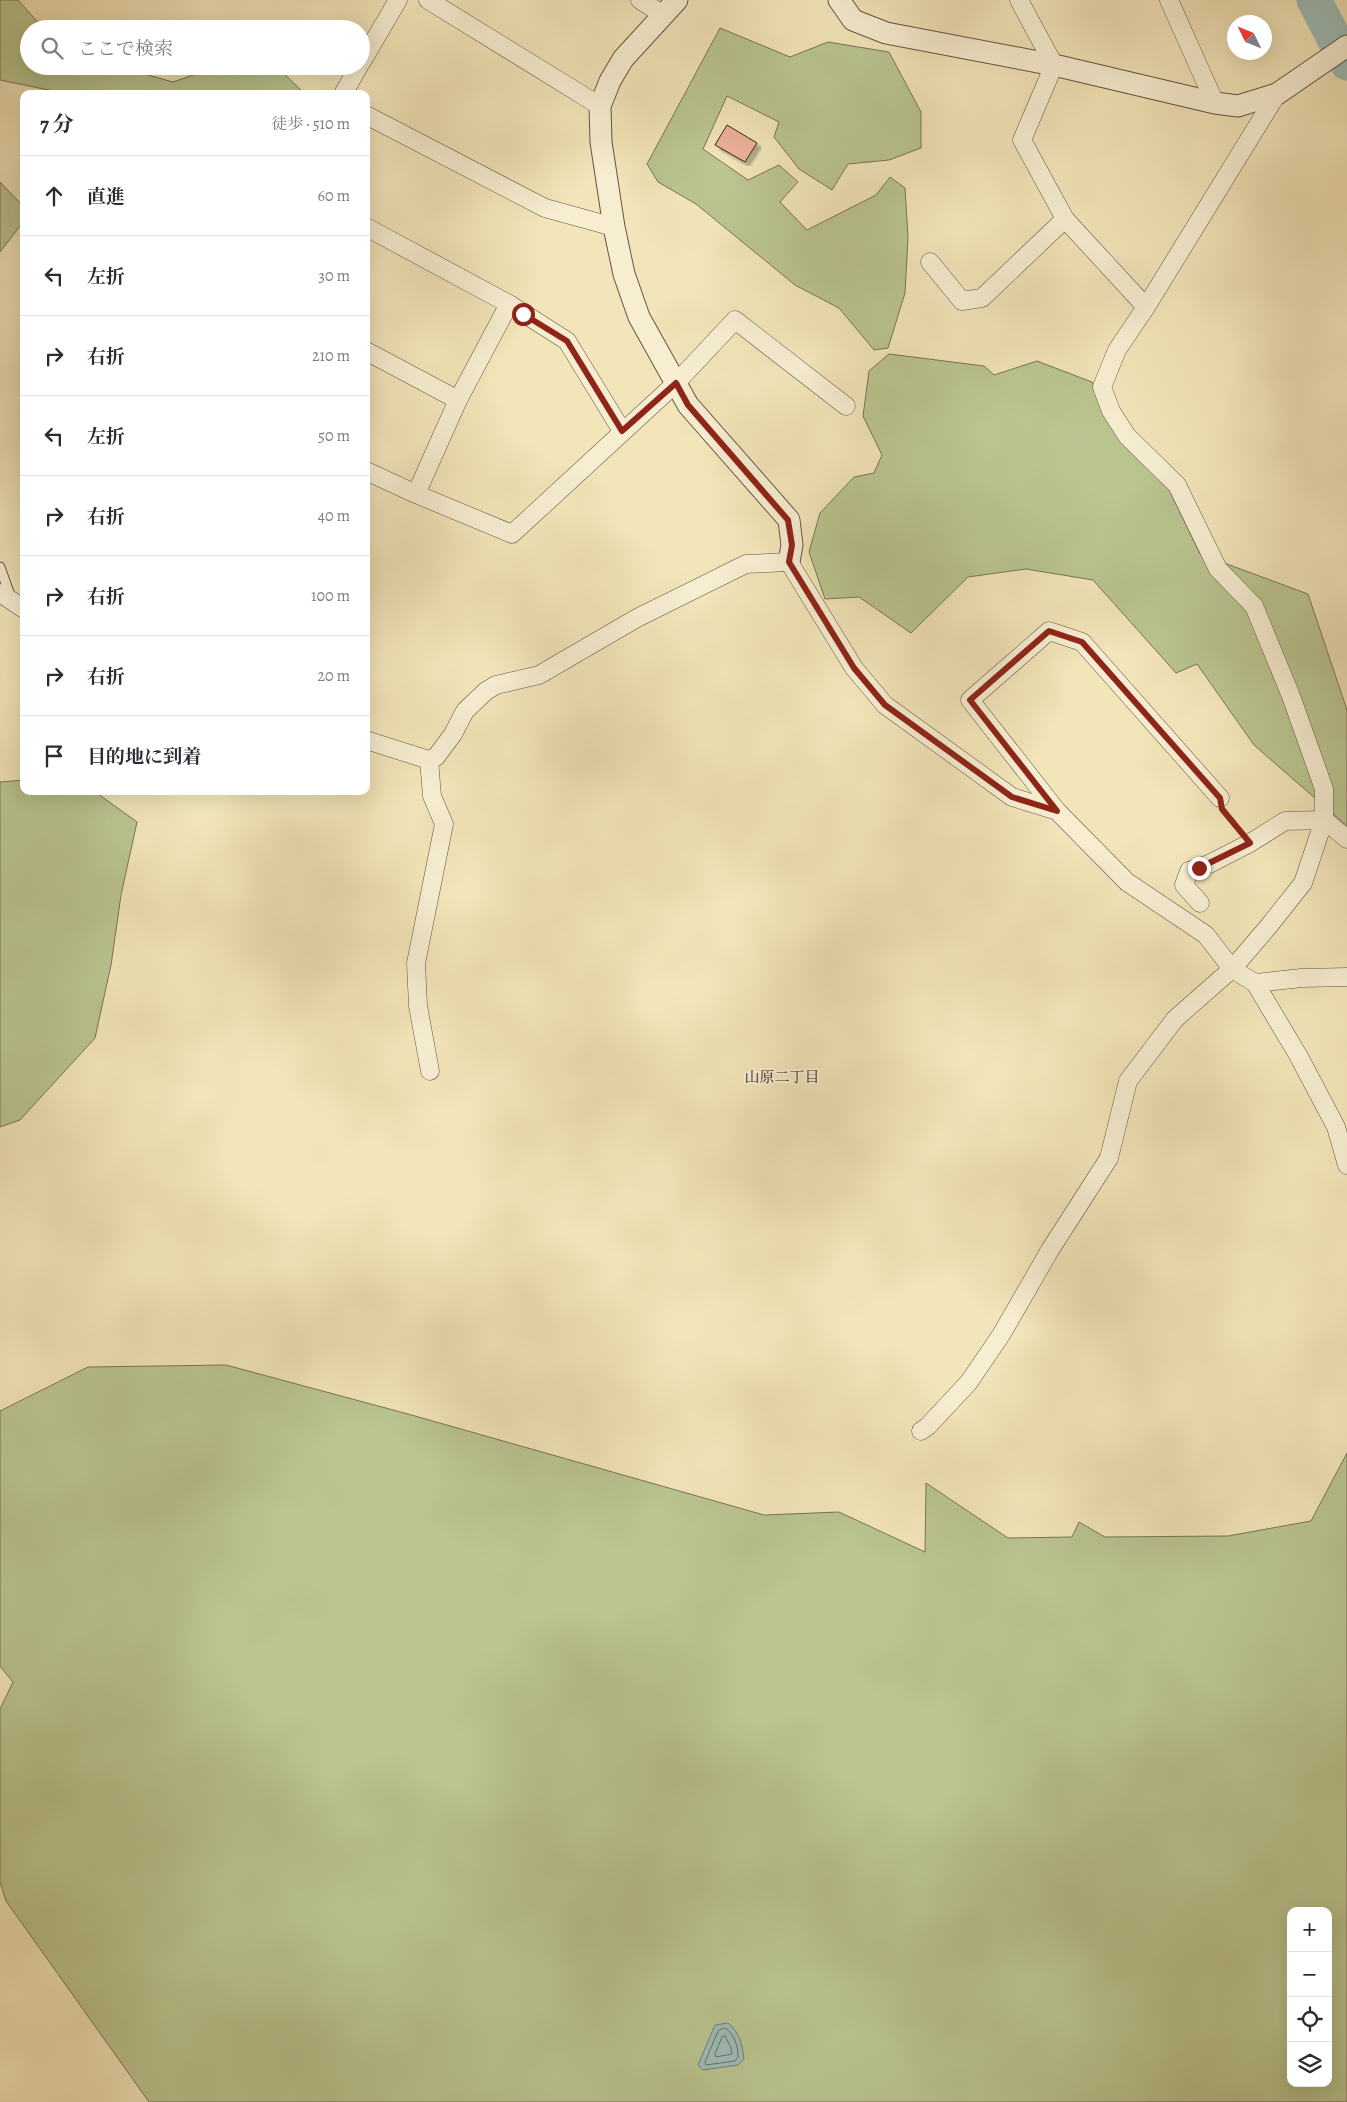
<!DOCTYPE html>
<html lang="ja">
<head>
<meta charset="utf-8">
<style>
	:root { --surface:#fff; --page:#f2f2f3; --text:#2b2b33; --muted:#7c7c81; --line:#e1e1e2 }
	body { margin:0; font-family:Alegreya,"Noto Serif JP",serif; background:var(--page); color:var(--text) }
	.controls { position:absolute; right:15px; bottom:15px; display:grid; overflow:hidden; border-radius:10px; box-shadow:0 5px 20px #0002 }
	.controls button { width:45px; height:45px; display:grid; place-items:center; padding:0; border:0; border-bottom:1px solid var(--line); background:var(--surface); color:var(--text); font:25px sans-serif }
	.compass { position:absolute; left:1227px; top:15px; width:45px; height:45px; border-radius:50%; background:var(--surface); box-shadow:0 5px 20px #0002; rotate:313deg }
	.stop { position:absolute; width:15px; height:15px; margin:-11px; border:4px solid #8f2418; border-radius:50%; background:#fff }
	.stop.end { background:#8f2418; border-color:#fff; box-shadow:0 1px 5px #0008 }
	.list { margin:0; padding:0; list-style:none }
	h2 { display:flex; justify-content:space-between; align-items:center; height:65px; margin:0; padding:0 20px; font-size:21px }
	h2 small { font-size:16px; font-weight:400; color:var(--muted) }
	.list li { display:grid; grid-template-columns:32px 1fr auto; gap:15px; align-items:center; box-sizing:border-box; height:80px; padding:0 20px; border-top:1px solid var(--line) }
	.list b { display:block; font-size:19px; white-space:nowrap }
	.list em { font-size:16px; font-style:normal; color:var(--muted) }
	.icon { flex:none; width:28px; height:28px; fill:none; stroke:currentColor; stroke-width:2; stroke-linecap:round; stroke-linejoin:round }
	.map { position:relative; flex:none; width:1347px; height:2102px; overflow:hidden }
	.search { position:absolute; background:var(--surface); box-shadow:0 5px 20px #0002; left:20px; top:20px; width:350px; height:55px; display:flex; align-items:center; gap:12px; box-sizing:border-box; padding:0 18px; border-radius:28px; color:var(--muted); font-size:19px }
	.panel { position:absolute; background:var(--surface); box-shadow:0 5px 20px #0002; left:20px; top:90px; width:350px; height:705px; border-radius:10px }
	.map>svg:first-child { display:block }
	.green { fill:#bac590; stroke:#787456; fill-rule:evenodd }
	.water { fill:#9ebdb8; stroke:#747f79 }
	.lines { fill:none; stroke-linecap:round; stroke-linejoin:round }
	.shore { stroke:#6a706a; stroke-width:1 }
	.river { stroke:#9ebdb8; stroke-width:35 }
	.building { fill:#ebb099; stroke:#36231b; filter:url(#shadow) }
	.service-casing { stroke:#655442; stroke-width:11 }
	.minor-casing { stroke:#655442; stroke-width:19 }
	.tertiary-casing { stroke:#655442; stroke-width:23 }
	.path { stroke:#36231b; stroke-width:3; stroke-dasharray:1 2.5; stroke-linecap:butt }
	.service { stroke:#f7eed2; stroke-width:9 }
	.minor { stroke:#f7eed2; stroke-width:18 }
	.tertiary { stroke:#f7eed2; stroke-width:21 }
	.route { stroke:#8f2418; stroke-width:6 }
	.labels { text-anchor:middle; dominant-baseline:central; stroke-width:4; stroke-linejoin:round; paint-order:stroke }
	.neighbourhood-label { font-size:15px; fill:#36231b; stroke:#f7eed2 }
</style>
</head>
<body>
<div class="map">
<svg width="1347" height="2102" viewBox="0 0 1347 2102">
	<defs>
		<filter id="shadow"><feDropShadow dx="4.5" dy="4.5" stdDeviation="1" flood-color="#0004"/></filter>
	</defs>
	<rect width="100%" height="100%" fill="#f2e5b9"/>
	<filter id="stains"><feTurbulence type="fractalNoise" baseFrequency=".004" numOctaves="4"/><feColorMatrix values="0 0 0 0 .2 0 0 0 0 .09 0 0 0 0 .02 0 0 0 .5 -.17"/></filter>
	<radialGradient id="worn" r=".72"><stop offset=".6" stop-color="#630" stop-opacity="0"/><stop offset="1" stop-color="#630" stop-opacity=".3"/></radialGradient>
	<g class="green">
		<path d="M0 0H18L44 29H29V66H116L173 82 220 66H276L305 94H68L0 80Z"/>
		<path d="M720 28 790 57 828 42 889 52 921 112V148L889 160 848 164 832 190 799 169 774 137 779 122 727 96 703 149 748 180 779 165 798 182 780 202 807 230 876 195 890 177 905 188 908 237 905 293 888 348 874 350 839 308 795 285 696 204 658 182 647 164Z"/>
		<path d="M0 182 24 207V221L0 252Z"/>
		<path d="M889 354 984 366 994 375 1037 361 1092 382 1122 442 1166 483 1200 554 1308 594 1347 710V826L1254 745 1197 664 1176 673 1093 580 1026 569 968 577 911 633 859 597 825 599 809 552 820 513 854 477 874 473 882 455 863 416 869 371Z"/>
		<path d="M24 780V791H94L137 822 121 895 111 965 95 1038 20 1120 0 1127V782Z"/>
		<path d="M226 1365 408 1414 764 1515 839 1512 925 1552 926 1483 1008 1538 1072 1537 1079 1522 1105 1537 1228 1536 1311 1521 1347 1453V2102H149L6 1901 0 1882V1709L13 1682 0 1666V1411L88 1367ZM1291 1911H1328V2083H1291Z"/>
	</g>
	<path class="water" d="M728 2023C740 2033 742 2044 744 2059L738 2065 703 2070 698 2065 715 2025Z"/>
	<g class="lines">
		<g class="shore">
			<path d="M725 2028C735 2034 738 2047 738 2057L735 2061 706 2065 705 2062 718 2031Z"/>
			<path d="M725 2036 731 2048 732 2054 716 2057 715 2054 722 2037Z"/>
		</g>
		<path class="river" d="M1314 0 1347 63"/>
	</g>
	<path class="building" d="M727 125 757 143 745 162 715 145Z"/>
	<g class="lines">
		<g class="service-casing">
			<path id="service" d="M0 567 11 598"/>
		</g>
		<g class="minor-casing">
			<g id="minor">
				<path d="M428 0 600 106"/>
				<path d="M640 0 662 14"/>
				<path d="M1019 0 1054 65 1022 140 1065 219 1146 307"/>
				<path d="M1169 0 1215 103"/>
				<path d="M361 63 398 0"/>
				<path d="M343 94 359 66"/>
				<path d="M1277 94 1146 307 1117 350 1102 387 1111 411 1127 436 1177 485 1218 569 1254 606 1291 696 1324 789V820L1347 839"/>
				<path d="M366 115 545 208 614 227"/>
				<path d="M366 227 509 304 567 341 622 431"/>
				<path d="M930 262 962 301 982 298 1065 219"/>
				<path d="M366 351 458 400"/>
				<path d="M366 471 416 494 512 534 676 383 735 320 846 406"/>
				<path d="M416 494 458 400 509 304"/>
				<path d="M0 593 24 609"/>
				<path d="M366 740 429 760 436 757 453 734 465 711 486 691 496 685 539 675 637 618 746 564 789 562 854 668 885 705 1012 797 1057 811 1127 882 1206 935 1232 969 1255 983 1298 1055 1336 1127 1347 1165"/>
				<path d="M429 760 432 796 444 824 416 963 418 1006 430 1071"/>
				<path d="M1057 811 970 700 1049 631 1082 642 1220 798"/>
				<path d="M1255 983 1302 978 1347 977"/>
				<path d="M921 1431 928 1426 969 1382 1001 1335 1050 1250 1109 1158 1128 1081 1175 1019 1232 969 1268 927 1303 883 1324 820 1285 821 1250 843 1209 864 1189 871 1184 885 1200 903"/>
			</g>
		</g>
		<g class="tertiary-casing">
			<g id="tertiary">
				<path d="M677 0 623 59 610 81 600 106 601 142 614 227 624 274 639 317 688 405 789 520 792 545 789 562"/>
				<path d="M839 0 853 20 886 33 1054 65 1215 103 1238 106 1277 94 1347 46"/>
			</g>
		</g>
		<path class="path" d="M1226 814 1238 829"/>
		<use href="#service" class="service"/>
		<use href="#minor" class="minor"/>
		<use href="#tertiary" class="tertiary"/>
	</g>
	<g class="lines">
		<path class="route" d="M523 314 567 341 622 431 676 383 688 405 788 520 792 545 789 562 854 668 885 705 1012 797 1057 811 970 700 1049 631 1082 642 1220 798 1222 809 1250 843 1199 868"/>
	</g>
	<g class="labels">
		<g class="neighbourhood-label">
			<text x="782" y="1077">山原二丁目</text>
		</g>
	</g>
	<rect width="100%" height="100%" filter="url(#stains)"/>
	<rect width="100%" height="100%" fill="url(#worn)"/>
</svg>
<div class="controls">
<button>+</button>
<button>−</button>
<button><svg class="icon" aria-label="locate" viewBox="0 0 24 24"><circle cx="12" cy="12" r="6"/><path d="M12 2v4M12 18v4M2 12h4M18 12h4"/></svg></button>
<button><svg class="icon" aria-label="layers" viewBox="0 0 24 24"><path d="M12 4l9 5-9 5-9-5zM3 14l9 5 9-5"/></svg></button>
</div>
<svg class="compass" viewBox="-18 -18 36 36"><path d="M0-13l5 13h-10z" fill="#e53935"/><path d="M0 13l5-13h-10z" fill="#7c7c81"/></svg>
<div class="stop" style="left:523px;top:314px"></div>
<div class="stop end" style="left:1199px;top:868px"></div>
<div class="search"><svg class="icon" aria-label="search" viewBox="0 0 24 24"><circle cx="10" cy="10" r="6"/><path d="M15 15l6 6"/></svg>ここで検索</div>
<section class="panel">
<h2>7 分<small>徒歩 · 510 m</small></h2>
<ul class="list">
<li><svg class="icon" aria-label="ahead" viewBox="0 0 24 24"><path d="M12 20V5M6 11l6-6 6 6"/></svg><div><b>直進</b></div><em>60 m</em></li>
<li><svg class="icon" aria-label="left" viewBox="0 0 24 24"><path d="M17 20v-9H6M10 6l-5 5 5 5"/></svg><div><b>左折</b></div><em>30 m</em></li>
<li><svg class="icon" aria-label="right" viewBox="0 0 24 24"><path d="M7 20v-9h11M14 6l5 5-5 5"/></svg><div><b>右折</b></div><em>210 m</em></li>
<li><svg class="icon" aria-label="left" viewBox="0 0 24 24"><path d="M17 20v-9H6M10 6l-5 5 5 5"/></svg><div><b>左折</b></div><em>50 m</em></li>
<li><svg class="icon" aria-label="right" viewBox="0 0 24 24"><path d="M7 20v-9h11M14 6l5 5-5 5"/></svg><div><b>右折</b></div><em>40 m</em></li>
<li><svg class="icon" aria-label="right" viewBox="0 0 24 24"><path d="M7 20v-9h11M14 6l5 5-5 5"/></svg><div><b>右折</b></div><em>100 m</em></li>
<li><svg class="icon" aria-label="right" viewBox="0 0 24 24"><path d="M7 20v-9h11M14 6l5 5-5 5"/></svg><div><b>右折</b></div><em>20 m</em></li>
<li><svg class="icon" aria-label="arrive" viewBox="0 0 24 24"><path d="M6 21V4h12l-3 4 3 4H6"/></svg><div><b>目的地に到着</b></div></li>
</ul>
</section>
</div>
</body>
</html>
